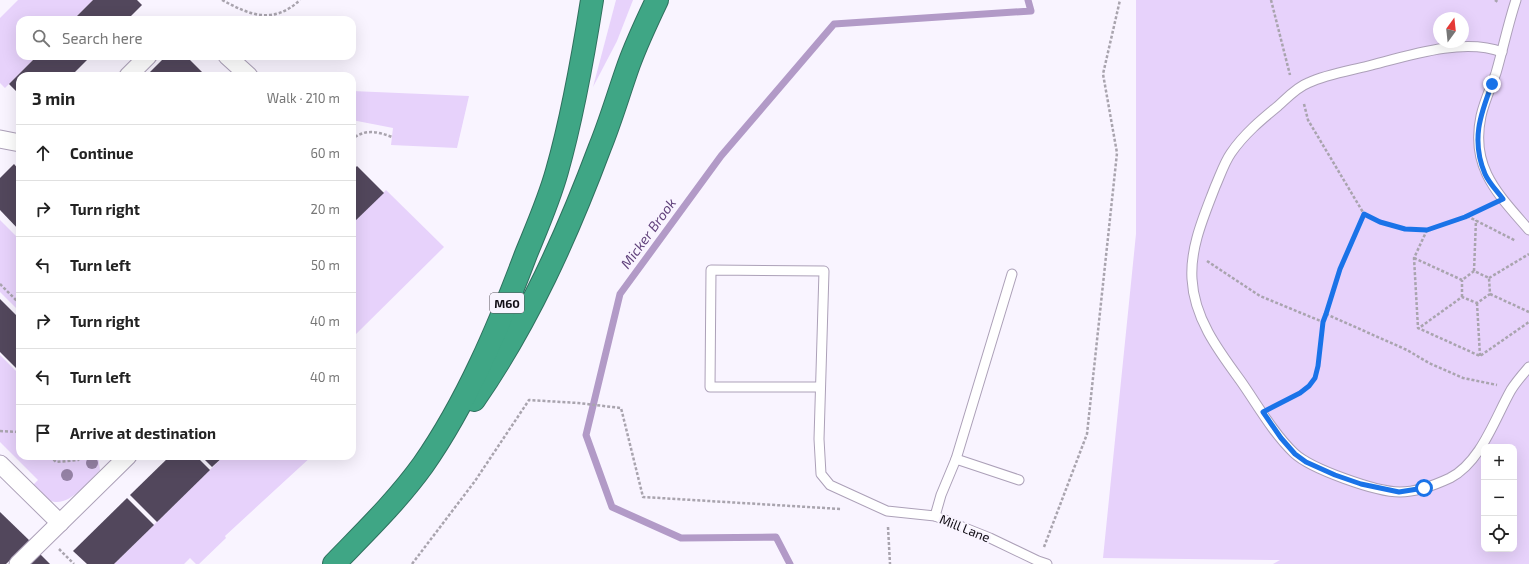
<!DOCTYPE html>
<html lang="en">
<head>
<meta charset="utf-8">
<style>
	:root { --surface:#fff; --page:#f6f6f6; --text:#222; --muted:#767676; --line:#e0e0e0 }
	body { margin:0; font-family:"Exo 2",sans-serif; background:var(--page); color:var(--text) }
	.controls { position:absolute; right:12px; bottom:12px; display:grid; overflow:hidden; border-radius:8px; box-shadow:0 4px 16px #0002 }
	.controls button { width:36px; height:36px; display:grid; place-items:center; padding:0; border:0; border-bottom:1px solid var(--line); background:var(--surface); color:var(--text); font:20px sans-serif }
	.compass { position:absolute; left:1433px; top:12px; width:36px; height:36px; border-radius:50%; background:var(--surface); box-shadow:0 4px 16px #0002; rotate:15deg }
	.stop { position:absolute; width:12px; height:12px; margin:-9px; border:3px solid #1a73e8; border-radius:50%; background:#fff }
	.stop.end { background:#1a73e8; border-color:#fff; box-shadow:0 1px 4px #0008 }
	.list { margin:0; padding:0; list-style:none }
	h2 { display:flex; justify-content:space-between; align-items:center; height:52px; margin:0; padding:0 16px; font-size:17px }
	h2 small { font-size:13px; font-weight:400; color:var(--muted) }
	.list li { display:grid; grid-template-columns:26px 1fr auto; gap:12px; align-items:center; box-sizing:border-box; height:56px; padding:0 16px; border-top:1px solid var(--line) }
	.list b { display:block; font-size:15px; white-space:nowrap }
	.list em { font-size:13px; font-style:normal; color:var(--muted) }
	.icon { flex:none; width:22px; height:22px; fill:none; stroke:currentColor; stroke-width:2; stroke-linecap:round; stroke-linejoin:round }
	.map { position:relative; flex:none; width:1529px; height:564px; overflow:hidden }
	.search { position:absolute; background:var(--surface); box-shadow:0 4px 16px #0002; left:16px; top:16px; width:340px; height:44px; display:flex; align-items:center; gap:10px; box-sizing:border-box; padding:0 14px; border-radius:12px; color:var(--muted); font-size:15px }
	.panel { position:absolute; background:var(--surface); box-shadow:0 4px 16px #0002; left:16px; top:72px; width:340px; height:388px; border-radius:12px }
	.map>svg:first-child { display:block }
	.green { fill:#e7d2fb; fill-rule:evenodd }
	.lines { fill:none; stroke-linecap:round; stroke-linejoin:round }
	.stream { stroke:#b29ac7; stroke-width:7 }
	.building { fill:#52475c }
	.lane-casing { stroke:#aca0b8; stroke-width:11 }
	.street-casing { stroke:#aca0b8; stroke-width:19 }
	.highway-casing { stroke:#2f705e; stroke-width:24 }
	.path { stroke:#a9a4ae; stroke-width:2.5; stroke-dasharray:3 2; stroke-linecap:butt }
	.lane { stroke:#fff; stroke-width:9 }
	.street { stroke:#fff; stroke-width:17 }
	.highway { stroke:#3fa685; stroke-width:22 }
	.tree { fill:#9582a5 }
	.route { stroke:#1a73e8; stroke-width:5 }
	.labels { text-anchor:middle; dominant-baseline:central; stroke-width:4; stroke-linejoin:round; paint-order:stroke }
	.shield { fill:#f9f4ff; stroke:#57525b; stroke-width:1 }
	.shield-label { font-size:12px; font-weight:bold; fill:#110d15 }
	.street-label { font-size:13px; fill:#110d15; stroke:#f9f4ff }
	.water-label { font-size:14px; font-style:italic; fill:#61427c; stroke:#f9f4ff }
</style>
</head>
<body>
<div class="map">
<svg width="1529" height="564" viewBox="0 0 1529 564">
	<rect width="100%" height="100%" fill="#f9f4ff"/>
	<g class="green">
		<path d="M18 0H93L73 20H20V56H37L5 88 0 83V18Z"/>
		<path d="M616 0H633L617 41 593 87Z"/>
		<path d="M1136 0H1529V564H1273L1280 560 1103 558 1136 234ZM1439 18H1463V42H1439ZM1484 447H1514V549H1484Z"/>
		<path d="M352 91 469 96 457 148 391 145 393 128 352 120Z"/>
		<path d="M386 190 444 247 352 338V224Z"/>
		<path d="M0 220 20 240V308L18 310 0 292Z"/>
		<path d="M0 355 20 375V456H98L100 470C89 481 67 510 49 500 43 497 38 490 33 485L38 480 0 442Z"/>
		<path d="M224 456H312L225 536 226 538 199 564H196L190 558 184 564H114Z"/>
	</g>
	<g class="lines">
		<path class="stream" d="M790 564 776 537 681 538 612 507 586 435 620 294 721 156 834 24 1031 11 1028 0"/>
	</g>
	<g class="building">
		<path d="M93 0H137L142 5 127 20H73Z"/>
		<path d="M37 56H91L71 76H20V95L9 84Z"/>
		<path d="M166 56H186L206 76H152L149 73Z"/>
		<path d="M14 164 20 171V231L0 210V178Z"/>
		<path d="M357 166 384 193 352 224V171Z"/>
		<path d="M0 299 20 319V372L0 352Z"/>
		<path d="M170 456H196L210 470 157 522 130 495Z"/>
		<path d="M201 456H224L212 467Z"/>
		<path d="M127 498 154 525 114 564H87L73 551Z"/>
		<path d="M0 512 30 541 6 564H0Z"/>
		<path d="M40 554 50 564H30Z"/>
	</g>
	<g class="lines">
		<g class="lane-casing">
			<g id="lane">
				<path d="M1516 0C1508 24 1503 49 1496 73 1491 87 1484 102 1481 116 1470 168 1498 194 1529 230"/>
				<path d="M1502 52C1463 37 1407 56 1368 66 1348 71 1327 74 1308 83 1297 87 1287 98 1278 106 1261 120 1244 134 1231 153 1224 163 1220 176 1215 187 1204 216 1190 247 1192 279 1194 318 1218 350 1240 380 1257 404 1273 433 1294 453 1311 469 1376 492 1400 492 1416 492 1435 485 1450 478 1481 462 1495 418 1511 390 1516 382 1523 374 1529 367"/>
				<path d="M820 387H710L711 270 824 271 819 439 821 474 830 485 887 511 935 516 990 538 1038 561 1047 564"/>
				<path d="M956 459 1012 274"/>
				<path d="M935 516 941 495 956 459 1019 480"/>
			</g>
		</g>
		<g class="street-casing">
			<g id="street">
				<path d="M227 56 249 76"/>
				<path d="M128 76 148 56"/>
				<path d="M0 139 20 143"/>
				<path d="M0 464 60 523"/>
				<path d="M18 564 128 456"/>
			</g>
		</g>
		<g class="highway-casing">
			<g id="highway">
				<path d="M474 400C528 322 567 235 600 147 611 120 619 92 629 64 637 42 647 21 657 0"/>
				<path d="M334 564C365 532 397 501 423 465 467 402 499 326 526 254 537 227 549 200 557 171 573 115 583 57 592 0"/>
			</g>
		</g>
		<g class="path">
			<path d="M222 0C250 15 273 25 300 0"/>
			<path d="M1271 0 1290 75"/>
			<path d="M1495 0 1499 3"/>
			<path d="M254 20 256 15"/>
			<path d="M1304 104 1308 120 1364 214 1380 222 1405 229 1427 230 1465 217 1488 206"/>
			<path d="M355 137C367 129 379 132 392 137"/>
			<path d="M1467 216 1516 241"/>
			<path d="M1427 230 1414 258 1418 328 1480 356 1529 322"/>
			<path d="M1414 258 1462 280 1474 271 1489 278 1490 294 1477 303 1462 297 1419 328"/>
			<path d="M1207 261 1260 296 1323 322"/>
			<path d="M1474 271 1476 220"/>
			<path d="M1489 278 1529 254"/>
			<path d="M0 284 20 304"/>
			<path d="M1490 294 1529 312"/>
			<path d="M1462 297V280"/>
			<path d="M1477 303 1480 356"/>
			<path d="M1326 314 1407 350 1429 363 1463 378 1497 385"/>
			<path d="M1276 406 1300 393 1309 386 1315 378 1318 366 1323 322 1326 314 1340 269 1364 214"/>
			<path d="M0 431 20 432"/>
			<path d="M50 456 56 462 78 460 82 456"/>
			<path d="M888 527 890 564"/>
			<path d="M1044 547 1087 434 1117 153 1103 74 1120 0"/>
			<path d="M59 549 74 564"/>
			<path d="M412 564 475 481 529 400 578 403 621 408 643 497 841 509"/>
		</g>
		<use href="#lane" class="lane"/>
		<use href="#street" class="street"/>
		<use href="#highway" class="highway"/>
	</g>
	<g class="tree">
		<circle cx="92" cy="463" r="6"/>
		<circle cx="67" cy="475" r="6"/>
	</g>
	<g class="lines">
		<path class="route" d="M1424 488 1399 492 1361 484 1335 475 1306 462 1295 454 1281 438 1263 412 1300 393 1309 386 1315 378 1318 366 1323 322 1326 314 1340 269 1364 214 1380 222 1405 229 1427 230 1465 217 1503 199C1497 191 1489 183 1485 174 1471 141 1480 115 1492 84"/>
	</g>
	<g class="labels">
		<rect class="shield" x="490" y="293" width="34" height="20" rx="3"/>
		<g class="shield-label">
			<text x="507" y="303">M60</text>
		</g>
		<g class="street-label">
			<text transform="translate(965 528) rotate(22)">Mill Lane</text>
		</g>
		<g class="water-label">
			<text transform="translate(648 233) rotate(-54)">Micker Brook</text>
		</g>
	</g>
</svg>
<div class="controls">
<button>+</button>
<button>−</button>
<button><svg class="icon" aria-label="locate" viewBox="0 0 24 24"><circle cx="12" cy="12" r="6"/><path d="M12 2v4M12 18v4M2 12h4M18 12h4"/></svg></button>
</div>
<svg class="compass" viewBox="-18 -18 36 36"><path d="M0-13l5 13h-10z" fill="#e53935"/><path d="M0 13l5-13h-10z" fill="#767676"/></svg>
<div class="stop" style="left:1424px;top:488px"></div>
<div class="stop end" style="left:1492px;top:84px"></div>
<div class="search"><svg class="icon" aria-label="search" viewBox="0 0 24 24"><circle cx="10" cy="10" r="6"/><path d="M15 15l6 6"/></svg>Search here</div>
<section class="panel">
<h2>3 min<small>Walk · 210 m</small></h2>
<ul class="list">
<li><svg class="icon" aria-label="ahead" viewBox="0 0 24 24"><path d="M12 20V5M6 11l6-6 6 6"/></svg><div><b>Continue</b></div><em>60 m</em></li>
<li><svg class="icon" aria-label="right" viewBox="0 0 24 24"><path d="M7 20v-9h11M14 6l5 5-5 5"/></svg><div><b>Turn right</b></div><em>20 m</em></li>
<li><svg class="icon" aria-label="left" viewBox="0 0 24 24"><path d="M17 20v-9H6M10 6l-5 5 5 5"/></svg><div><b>Turn left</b></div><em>50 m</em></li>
<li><svg class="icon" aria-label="right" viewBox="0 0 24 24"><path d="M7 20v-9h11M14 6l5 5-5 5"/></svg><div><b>Turn right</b></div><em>40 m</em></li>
<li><svg class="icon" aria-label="left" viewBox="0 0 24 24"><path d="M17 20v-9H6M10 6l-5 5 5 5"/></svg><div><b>Turn left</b></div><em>40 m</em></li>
<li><svg class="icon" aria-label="arrive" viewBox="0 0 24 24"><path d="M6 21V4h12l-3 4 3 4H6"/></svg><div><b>Arrive at destination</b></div></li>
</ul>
</section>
</div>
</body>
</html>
